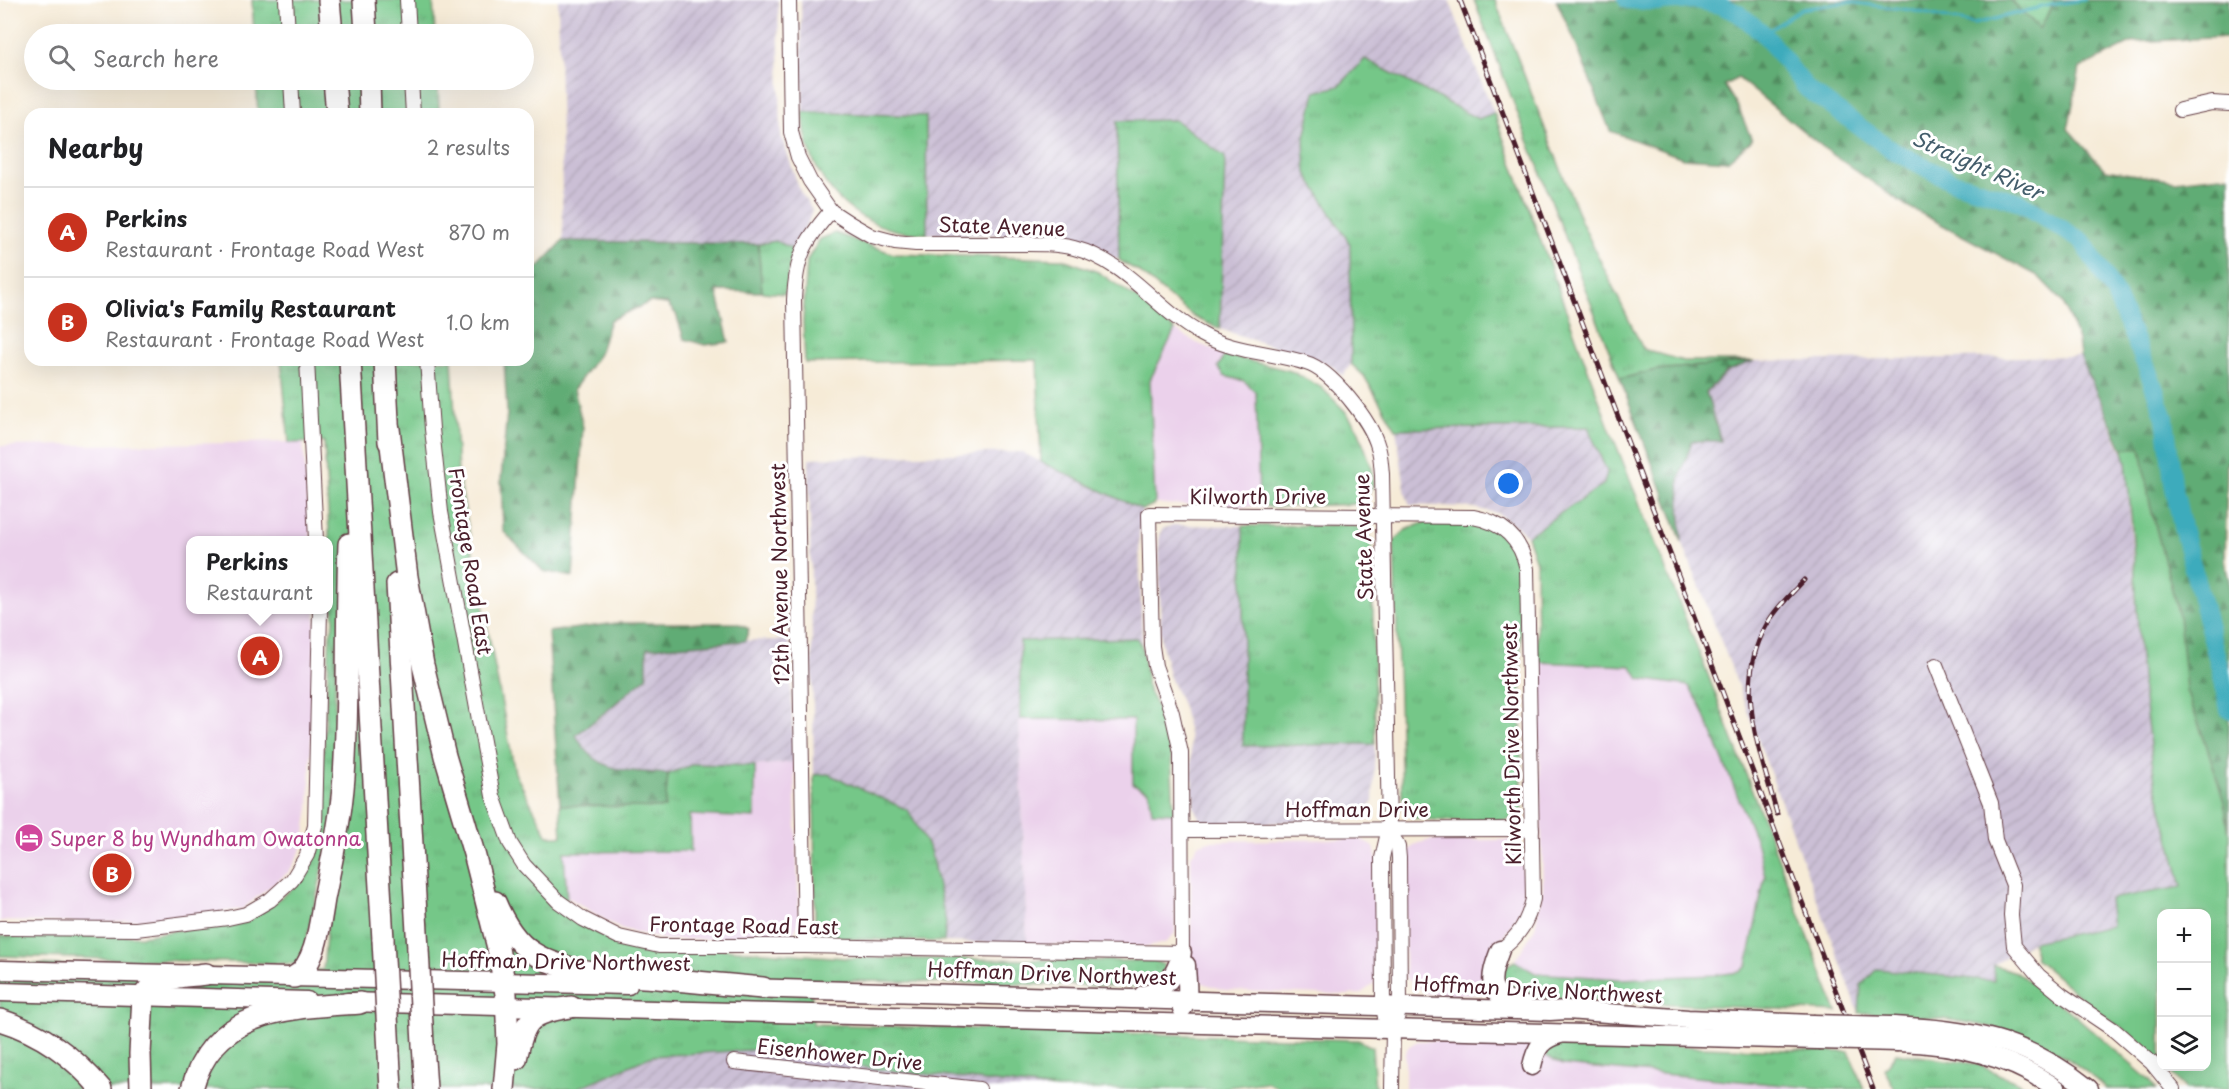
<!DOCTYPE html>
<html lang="en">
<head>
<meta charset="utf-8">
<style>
	:root { --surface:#fff; --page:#f2f2f2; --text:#202124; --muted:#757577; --line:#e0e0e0; --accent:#c8321e }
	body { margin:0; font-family:"Playpen Sans",sans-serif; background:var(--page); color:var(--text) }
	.controls { position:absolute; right:18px; bottom:18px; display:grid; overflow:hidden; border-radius:12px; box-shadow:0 6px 24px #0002 }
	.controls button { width:54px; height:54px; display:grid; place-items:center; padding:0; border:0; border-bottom:2px solid var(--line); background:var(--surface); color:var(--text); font:30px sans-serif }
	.you { position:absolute; left:1509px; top:484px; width:21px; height:21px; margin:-15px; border:4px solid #fff; border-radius:50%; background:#1a73e8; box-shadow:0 0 0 9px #1a73e833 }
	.badge { display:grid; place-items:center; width:39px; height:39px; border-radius:50%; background:var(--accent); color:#fff; font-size:20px; font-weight:700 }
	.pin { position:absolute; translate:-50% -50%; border:3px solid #fff; box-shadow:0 2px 6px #0006 }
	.popup { position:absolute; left:186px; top:536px; width:147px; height:78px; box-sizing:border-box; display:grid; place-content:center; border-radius:12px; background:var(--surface); filter:drop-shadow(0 2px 4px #0005); font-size:20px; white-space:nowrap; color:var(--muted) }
	.popup b { font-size:22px; color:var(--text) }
	.popup::after { content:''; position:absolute; left:50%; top:100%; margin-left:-12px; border:12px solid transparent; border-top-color:var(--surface) }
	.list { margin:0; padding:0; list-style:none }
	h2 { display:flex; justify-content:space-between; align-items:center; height:78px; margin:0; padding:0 24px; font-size:26px }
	h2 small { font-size:20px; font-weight:400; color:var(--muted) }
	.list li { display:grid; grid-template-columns:39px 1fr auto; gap:18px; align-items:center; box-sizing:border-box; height:90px; padding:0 24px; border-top:2px solid var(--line) }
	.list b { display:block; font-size:22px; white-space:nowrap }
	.list p { margin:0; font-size:20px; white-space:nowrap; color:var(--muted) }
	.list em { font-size:20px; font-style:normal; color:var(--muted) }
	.icon { flex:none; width:33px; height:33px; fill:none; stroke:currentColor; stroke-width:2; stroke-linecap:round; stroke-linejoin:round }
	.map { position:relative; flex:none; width:2229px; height:1089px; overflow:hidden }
	.search { position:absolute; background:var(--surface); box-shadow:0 6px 24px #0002; left:24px; top:24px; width:510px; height:66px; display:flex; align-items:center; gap:15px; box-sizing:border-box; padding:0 21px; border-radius:33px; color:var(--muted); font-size:22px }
	.panel { position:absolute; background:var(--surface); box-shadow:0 6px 24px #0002; left:24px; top:108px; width:510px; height:258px; border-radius:18px }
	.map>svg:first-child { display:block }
	.built { fill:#ebd1eb }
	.industrial { fill:url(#industrial-furrows) }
	.grass { fill:url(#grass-tufts); stroke:#60735a; stroke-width:1.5 }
	.forest { fill:url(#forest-firs); stroke:#556650; stroke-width:1.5 }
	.park { fill:#75c788; stroke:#60735a; stroke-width:1.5 }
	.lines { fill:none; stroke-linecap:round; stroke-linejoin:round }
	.stream { stroke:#3dabbc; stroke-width:3 }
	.river { stroke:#3dabbc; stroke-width:18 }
	.minor-casing { stroke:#643e45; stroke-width:16 }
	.major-casing { stroke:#643e45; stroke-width:21 }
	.highway-casing { stroke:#643e45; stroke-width:24 }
	.minor { stroke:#fff; stroke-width:14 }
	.major { stroke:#fff; stroke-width:18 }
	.highway { stroke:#fff; stroke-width:21 }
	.rail-casing { stroke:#4a1f2b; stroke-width:5 }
	.rail { stroke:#fff; stroke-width:3; stroke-dasharray:9; stroke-linecap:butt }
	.major-bridge-casing { stroke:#643e45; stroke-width:21; stroke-linecap:butt }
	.highway-bridge-casing { stroke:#643e45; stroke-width:24; stroke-linecap:butt }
	.major-bridge { stroke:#fff; stroke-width:18 }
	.highway-bridge { stroke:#fff; stroke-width:21 }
	.labels { text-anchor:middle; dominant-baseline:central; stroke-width:6; stroke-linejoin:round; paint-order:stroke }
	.street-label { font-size:20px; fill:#4a1f2b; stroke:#fff }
	.hotel-label { font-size:20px; fill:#b23c85; stroke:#fff; text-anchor:start }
	.water-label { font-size:21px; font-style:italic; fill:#445e6c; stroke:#fff }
</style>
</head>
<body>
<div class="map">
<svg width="2229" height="1089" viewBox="0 0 2229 1089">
	<defs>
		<pattern id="industrial-furrows" width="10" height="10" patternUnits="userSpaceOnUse" patternTransform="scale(1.5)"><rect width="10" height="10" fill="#cbbfd5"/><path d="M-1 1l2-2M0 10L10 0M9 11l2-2" fill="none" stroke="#b0a4b7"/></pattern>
		<pattern id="grass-tufts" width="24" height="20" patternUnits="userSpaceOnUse" patternTransform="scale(1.5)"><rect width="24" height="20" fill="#75c788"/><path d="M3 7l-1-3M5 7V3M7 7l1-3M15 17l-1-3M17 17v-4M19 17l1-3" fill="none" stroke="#67aa76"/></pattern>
		<pattern id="forest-firs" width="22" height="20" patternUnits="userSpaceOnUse" patternTransform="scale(1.5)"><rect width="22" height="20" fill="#60ac74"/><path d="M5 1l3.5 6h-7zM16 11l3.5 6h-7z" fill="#518b5f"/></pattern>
	</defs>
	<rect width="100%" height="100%" fill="#fff"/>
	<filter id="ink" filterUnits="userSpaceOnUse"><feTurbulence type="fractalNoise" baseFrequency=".0167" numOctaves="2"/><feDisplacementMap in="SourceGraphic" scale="12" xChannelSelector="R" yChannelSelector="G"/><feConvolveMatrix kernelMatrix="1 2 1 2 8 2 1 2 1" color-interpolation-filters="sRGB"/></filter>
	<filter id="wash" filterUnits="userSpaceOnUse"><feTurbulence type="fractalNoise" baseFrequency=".008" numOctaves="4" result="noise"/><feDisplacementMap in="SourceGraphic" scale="24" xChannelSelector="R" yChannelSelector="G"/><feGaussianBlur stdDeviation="1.35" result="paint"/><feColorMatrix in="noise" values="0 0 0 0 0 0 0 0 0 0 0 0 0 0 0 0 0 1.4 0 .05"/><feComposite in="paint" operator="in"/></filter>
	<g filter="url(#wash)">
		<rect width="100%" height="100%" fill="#f6ebd7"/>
		<g class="built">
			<path d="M1175 330 1197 343 1225 355 1218 367 1224 376 1244 381 1256 392 1259 502 1268 507 1155 504 1150 380Z"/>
			<path d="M303 442 311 540H191V610H316L309 808 303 846 290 871 242 909 195 915 97 923 0 921V446Z"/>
			<path d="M1537 662 1631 666 1640 679 1689 686 1700 704 1756 841 1765 876 1747 967 1740 972 1716 975 1621 979 1535 973 1515 961 1535 928 1543 887Z"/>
			<path d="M1019 719 1133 720V784L1149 791 1152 812 1174 813 1175 933 1167 942 1148 947 1027 944Z"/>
			<path d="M794 762 799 923 791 937 666 940 619 928 566 896 563 852 690 851V815L755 818V766Z"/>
			<path d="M1360 839 1374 847 1377 861 1375 983 1360 994 1345 995 1225 990 1202 983 1191 960V856L1198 845 1209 841Z"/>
			<path d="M1431 840H1517L1521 848 1524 891 1519 913 1504 935 1493 943 1487 973 1490 994H1426L1405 977V853L1416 844Z"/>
			<path d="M1512 1040 1557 1042 1564 1065 1828 1089H1405V1053L1409 1046 1418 1041Z"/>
		</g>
		<g class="industrial">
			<path d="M558 0H778L781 135 800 191 812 210 809 220 792 249 776 241 758 244 563 241Z"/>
			<path d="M801 0H1449L1494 113 1478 119 1365 59 1306 173 1350 244 1351 364 1343 376 1331 365 1220 329 1225 157 1117 121 1119 260 1075 242 1032 235 927 234 926 116 803 112Z"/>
			<path d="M2080 356 2126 461 2141 677 2155 782 2182 887 2109 899 2113 926 2032 942 1993 965 1994 981 1877 969 1861 985 1859 1013 1730 664 1682 542 1679 480 1692 441H1721L1706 392 1727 371 1754 361Z"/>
			<path d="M1588 427 1607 472 1604 484 1527 536 1519 528 1497 513 1469 507 1410 505 1406 495 1396 429Z"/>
			<path d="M1021 452 1142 510 1139 536 1142 647 1137 638 1020 642 1019 719 1027 944 944 942 946 922 828 774 814 775 809 458Z"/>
			<path d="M1173 525 1243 526V745L1375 744 1373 802 1363 815 1356 817 1222 826 1201 821 1194 808 1190 739 1183 707 1169 675 1161 640 1159 540 1162 529Z"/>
			<path d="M789 640 794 762 755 766 694 764 668 774 611 769 586 752 576 735 598 719 614 703 647 648 715 641Z"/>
			<path d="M814 1046 861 1067 1057 1089H576L652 1056Z"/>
		</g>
		<g class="grass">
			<path d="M252 0H433L435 34H254Z"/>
			<path d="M1474 0H1495L1581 221 1643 349 1683 361H1754L1656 370 1620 379Z"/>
			<path d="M2010 0H2055L2040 29Z"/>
			<path d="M1365 59 1478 119 1494 113 1609 427 1708 675 1837 1012 1526 997 1508 994 1498 978 1507 965 1515 961 1535 973 1621 979 1716 975 1740 972 1747 966 1765 876 1756 841 1700 704 1689 686 1640 679 1631 666 1537 662 1536 562 1527 536 1604 484 1607 472 1588 427 1396 429 1364 376 1351 364 1350 244 1306 173 1304 142 1315 92 1339 86Z"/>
			<path d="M256 80H438L439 114H258Z"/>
			<path d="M803 112 926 116 927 234C917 233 907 233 898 231 839 217 806 171 803 112Z"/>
			<path d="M1175 120 1225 157 1220 329 1194 317 1139 272 1119 260 1117 121Z"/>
			<path d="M835 233 894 254 1063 259 1098 272 1145 304 1175 330 1150 380 1155 504 1142 510 1041 462 1037 360 805 363 803 321 807 260 820 239Z"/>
			<path d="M776 241 792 249 785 294 762 292 758 244Z"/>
			<path d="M1225 355 1291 371 1321 387 1345 411 1358 429 1372 468 1373 485 1362 504 1268 507 1259 502 1256 392 1244 381 1224 376 1218 367Z"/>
			<path d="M281 360H452L458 473 515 773 548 836H562L560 805 664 808 668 774 694 764 755 766V818L690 815 691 851 564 852 568 916 614 941 846 958 1155 961 1164 965V977L1151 987 811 980 813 1024 1358 1040 1372 1047 1375 1089H1282L1266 1082 1215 1089H1057L861 1067 814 1046 652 1056 576 1089H0V963L235 970 286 968 323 970 327 925 333 911 336 882 353 805 340 733 335 641V816L301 964 0 956V936H142L184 929 234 924 251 919 295 887 314 859 320 815 330 634 334 622 324 442 289 443Z"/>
			<path d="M1428 521C1457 522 1493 518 1512 544 1515 549 1517 556 1520 561L1522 811 1507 820 1447 821 1412 818 1402 797 1394 541 1406 530Z"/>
			<path d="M1346 525 1362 528 1372 542 1375 744 1243 746V526Z"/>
			<path d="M1137 638 1142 647 1148 690 1170 730 1174 813 1152 812 1149 791 1133 784V720L1020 719V641Z"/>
			<path d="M828 774 908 810 930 850 946 922 944 942 821 938 815 928 814 775Z"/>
			<path d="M1993 965 2016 972 2076 1016 2150 1081 2156 1089H2106C2037 1022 1950 1017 1859 1013L1861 985 1877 969 1994 981Z"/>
			<path d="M1557 1042 1849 1052 1864 1089H1828L1563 1065 1546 1056V1047Z"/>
			<path d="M1896 1053 1977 1064 2031 1089H1895L1884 1069Z"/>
		</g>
		<g class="forest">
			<path d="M1556 0H2010L2040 29 2055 0H2229V37L2133 42 2080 68 2068 129 2105 170 2175 181 2229 175V464L2227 462 2225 564 2229 581V834L2224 802 2207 747 2186 690 2179 617 2150 505 2141 449 2122 448 2080 356 2078 340 2062 301 2038 276 1907 206 1829 152 1738 78 1724 85 1738 107 1752 140 1727 161 1683 158 1610 131 1574 39Z"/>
			<path d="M563 241 758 244 762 292 717 291 729 342 705 345 684 339 676 314 667 304 650 302 610 320 599 354 574 389 583 427 573 577 543 571 503 531 501 479 507 412 504 360H528V278Z"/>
			<path d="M1754 361 1727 371 1706 392 1721 441H1692L1679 480 1682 542 1620 379 1656 370Z"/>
			<path d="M617 623H737L749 629 745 641 647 648V677C623 696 601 717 576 735 597 775 628 770 668 774L665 808 560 805 548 632Z"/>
		</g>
		<path class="park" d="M2122 448H2141L2150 505 2179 617 2186 690 2207 747 2224 802 2229 834V1089H2186L2164 1067 2206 1066V914H2162L2161 1063 2140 1041 2096 1010 2036 959 2032 942 2112 926 2109 899 2182 887 2155 782 2141 677 2132 526 2126 461Z"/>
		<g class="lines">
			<path class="stream" d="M1764 34 1801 9 1848 2 1910 10 1974 24 2050 5 2084 0"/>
			<path class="river" d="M1627 0 1660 2 1695 0 1719 5 1738 13 1764 34 1807 89 1892 150 1954 182 2020 202 2083 242 2114 292 2147 368 2165 418 2173 483 2183 531 2222 676 2229 710"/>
		</g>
	</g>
	<g filter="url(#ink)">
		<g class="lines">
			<g class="minor-casing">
				<g id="minor">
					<path d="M286 0 288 34"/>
					<path d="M407 0 409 34"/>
					<path d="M789 0 791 132 798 157 810 181 831 211 851 224 872 236 895 242 916 244C947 244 979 244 1011 244 1032 244 1054 243 1074 248 1128 262 1155 309 1201 334 1232 352 1271 352 1306 363 1331 370 1371 421 1378 447 1381 455 1381 465 1382 474L1389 828 1382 858 1383 1005 1385 1018 1393 1029"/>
					<path d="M291 80 293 114"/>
					<path d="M411 80 413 114"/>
					<path d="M2180 110 2212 103 2229 104"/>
					<path d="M307 360 316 540"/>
					<path d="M427 360 432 429 441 512 493 796 510 843 524 865 558 901 583 919 619 937 659 946H805L1182 953 1181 753 1172 713 1155 666 1152 646 1149 514 1473 517C1503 522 1521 539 1527 569L1533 899C1528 921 1519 937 1500 950"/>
					<path d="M1936 665 1991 803 1995 840 2013 885 2011 915 2014 946 2039 976 2062 995 2114 1030 2152 1063 2173 1089"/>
					<path d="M1389 828 1398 847 1399 858 1400 1006 1397 1019 1393 1029 1392 1089"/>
					<path d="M1182 830 1532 829"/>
					<path d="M0 928 136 929 228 918 246 914 270 900 292 880 307 855 315 826 320 610"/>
					<path d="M805 946 794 300C796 258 803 243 831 211"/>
					<path d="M734 1062 979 1089"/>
				</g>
			</g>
			<g class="major-casing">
				<g id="major">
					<path d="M1500 950C1488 981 1486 997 1523 1005"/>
					<path d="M0 970 628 985"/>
					<path d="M749 988 1550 1011 1567 1010 1688 1019 1813 1024"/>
					<path d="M0 992 307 1001"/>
					<path d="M1143 995C1167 991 1175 974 1182 953"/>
					<path d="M347 1002 1818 1040"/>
					<path d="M1182 1009C1191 1000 1186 977 1186 965"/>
					<path d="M1893 1026C1971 1030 2025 1038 2089 1089"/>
					<path d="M1898 1042C1956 1044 2009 1055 2057 1089"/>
					<path d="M1532 1066C1536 1048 1541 1039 1560 1034"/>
				</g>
			</g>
			<g class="highway-casing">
				<g id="highway">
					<path d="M329 0 332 34"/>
					<path d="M364 0 366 34"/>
					<path d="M334 80 337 114"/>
					<path d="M369 80 370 114"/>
					<path d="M350 360 383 940"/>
					<path d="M385 360 389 442"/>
					<path d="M389 429 407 577 423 665 445 756 475 857 498 948 506 994 508 1044 504 1089"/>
					<path d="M397 584 418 949"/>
					<path d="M495 902C503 921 514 941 533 953 566 974 619 975 658 978 693 982 728 985 763 988"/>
					<path d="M294 977C316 966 320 923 324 899 332 859 341 819 344 777 349 700 346 622 349 544"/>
					<path d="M0 1020C42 1033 73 1056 101 1089"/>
					<path d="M423 1044 426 1089"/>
					<path d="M389 1053 391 1089"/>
					<path d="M516 1059C525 1018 529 1014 571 1007"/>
					<path d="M141 1089 140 1054 143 996C158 975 183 977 206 974"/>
					<path d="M192 1089C213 1008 291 1008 360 1003"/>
				</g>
			</g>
			<use href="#minor" class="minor"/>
			<use href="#major" class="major"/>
			<use href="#highway" class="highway"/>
			<g class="rail-casing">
				<g id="rail">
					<path d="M1460 0 1873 1089"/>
					<path d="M1777 814C1761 752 1732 687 1766 626 1775 609 1791 594 1804 580"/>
				</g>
			</g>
			<use href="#rail" class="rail"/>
			<g class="major-bridge-casing">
				<g id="major-bridge">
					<path d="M1813 1024 1893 1026"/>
					<path d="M1818 1040 1898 1042"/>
				</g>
			</g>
			<g class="highway-bridge-casing">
				<g id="highway-bridge">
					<path d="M383 940 389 1053"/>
					<path d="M418 949 423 1044"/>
				</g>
			</g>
			<use href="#major-bridge" class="major-bridge"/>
			<use href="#highway-bridge" class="highway-bridge"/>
		</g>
	</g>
	<defs>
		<g id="hotel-disc" transform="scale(1.5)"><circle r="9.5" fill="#d1479c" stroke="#fff"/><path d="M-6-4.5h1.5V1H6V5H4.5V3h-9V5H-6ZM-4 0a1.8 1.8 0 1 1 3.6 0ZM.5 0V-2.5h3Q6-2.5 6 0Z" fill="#fff"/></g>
	</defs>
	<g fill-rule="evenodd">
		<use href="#hotel-disc" x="29" y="838"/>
	</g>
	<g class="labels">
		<g class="street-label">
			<text transform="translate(1002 226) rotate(2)">State Avenue</text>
			<text x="1258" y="496">Kilworth Drive</text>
			<text transform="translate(1363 537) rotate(-92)">State Avenue</text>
			<text transform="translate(471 561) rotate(81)">Frontage Road East</text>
			<text transform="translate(779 574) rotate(-91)">12th Avenue Northwest</text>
			<text transform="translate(1511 744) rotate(-91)">Kilworth Drive Northwest</text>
			<text x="1357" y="809">Hoffman Drive</text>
			<text transform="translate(744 925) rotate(1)">Frontage Road East</text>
			<text transform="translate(566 961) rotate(1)">Hoffman Drive Northwest</text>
			<text transform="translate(1052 973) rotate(2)">Hoffman Drive Northwest</text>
			<text transform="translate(1538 989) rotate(3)">Hoffman Drive Northwest</text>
			<text transform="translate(840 1054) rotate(6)">Eisenhower Drive</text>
		</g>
		<g class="hotel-label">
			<text x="50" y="838">Super 8 by Wyndham Owatonna</text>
		</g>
		<g class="water-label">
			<text transform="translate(1978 164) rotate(24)">Straight River</text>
		</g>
	</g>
</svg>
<div class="controls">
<button>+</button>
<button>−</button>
<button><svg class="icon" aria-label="layers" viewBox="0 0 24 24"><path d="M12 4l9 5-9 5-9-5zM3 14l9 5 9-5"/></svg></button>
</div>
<div class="you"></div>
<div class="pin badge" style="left:260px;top:656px">A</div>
<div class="popup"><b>Perkins</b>Restaurant</div>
<div class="pin badge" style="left:112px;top:873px">B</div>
<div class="search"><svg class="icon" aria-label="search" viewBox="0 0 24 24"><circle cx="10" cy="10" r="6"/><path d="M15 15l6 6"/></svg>Search here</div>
<section class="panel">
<h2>Nearby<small>2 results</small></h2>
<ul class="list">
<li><span class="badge">A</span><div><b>Perkins</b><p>Restaurant · Frontage Road West</p></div><em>870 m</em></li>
<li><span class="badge">B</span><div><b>Olivia's Family Restaurant</b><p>Restaurant · Frontage Road West</p></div><em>1.0 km</em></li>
</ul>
</section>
</div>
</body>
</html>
